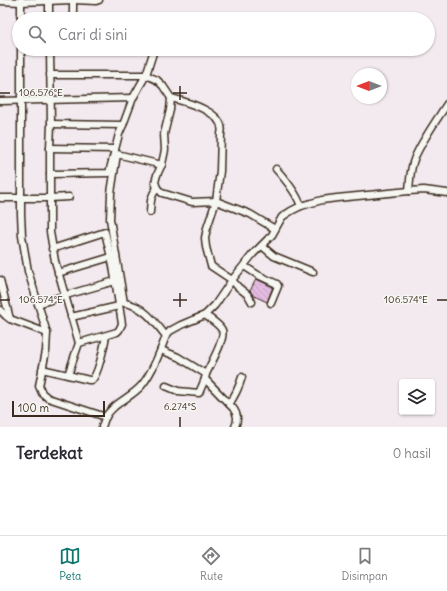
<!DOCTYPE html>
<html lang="id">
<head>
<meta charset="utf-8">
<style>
	:root { --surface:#fff; --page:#f2f2f3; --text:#2b2b33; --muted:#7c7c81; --line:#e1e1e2; --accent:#0f766e }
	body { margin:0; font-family:Delius,sans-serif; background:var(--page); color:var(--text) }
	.controls { position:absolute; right:12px; bottom:12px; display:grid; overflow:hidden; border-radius:4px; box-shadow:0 1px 3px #0004 }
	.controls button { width:36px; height:36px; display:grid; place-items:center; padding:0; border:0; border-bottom:1px solid var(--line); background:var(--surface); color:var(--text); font:20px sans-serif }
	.compass { position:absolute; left:351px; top:68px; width:36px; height:36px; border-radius:50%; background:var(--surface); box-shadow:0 1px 3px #0004; rotate:270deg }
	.scale { position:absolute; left:12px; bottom:10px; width:93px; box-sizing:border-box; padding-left:4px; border:2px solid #3b2a1e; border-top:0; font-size:11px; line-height:14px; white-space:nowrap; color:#3b2a1e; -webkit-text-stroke:3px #f6f6f2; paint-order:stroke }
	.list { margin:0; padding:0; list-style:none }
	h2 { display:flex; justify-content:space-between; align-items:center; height:52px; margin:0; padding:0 16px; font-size:17px }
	h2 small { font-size:13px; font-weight:400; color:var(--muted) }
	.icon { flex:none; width:22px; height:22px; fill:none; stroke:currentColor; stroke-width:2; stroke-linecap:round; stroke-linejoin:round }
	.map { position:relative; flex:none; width:447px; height:427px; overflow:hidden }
	.search { position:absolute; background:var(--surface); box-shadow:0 1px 3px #0004; left:12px; right:12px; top:12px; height:44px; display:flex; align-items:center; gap:10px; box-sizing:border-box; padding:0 14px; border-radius:22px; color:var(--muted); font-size:15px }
	.sheet { height:108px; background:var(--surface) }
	nav { display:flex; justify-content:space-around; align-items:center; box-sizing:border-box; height:56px; border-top:1px solid var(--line); background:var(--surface); font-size:11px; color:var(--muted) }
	nav a { display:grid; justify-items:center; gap:2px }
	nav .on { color:var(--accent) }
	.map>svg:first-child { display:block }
	.building { fill:url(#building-back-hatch); stroke:#3b2a1e }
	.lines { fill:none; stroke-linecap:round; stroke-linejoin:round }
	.minor-casing { stroke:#3b2a1e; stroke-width:9 }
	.minor { stroke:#f6f6f2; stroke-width:6 }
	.ticks { fill:none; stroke:#3b2a1e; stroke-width:1.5 }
	.ticks-label { font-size:10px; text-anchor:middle; fill:#3b2a1e; stroke:#f6f6f2; stroke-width:3; stroke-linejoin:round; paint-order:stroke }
</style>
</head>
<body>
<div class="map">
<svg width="447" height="427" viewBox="0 0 447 427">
	<defs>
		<pattern id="building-back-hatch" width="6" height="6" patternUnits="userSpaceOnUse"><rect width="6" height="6" fill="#e4bbe1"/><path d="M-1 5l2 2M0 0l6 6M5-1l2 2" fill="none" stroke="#c4a1c1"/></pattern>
	</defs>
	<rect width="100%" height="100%" fill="#f2eaef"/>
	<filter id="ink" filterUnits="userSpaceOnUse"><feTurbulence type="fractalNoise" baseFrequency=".025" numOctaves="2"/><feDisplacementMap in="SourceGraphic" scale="8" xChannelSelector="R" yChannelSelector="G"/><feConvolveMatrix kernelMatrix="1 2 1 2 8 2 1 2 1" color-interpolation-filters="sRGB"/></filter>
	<g filter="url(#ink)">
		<path class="building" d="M256 279 273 287 267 302 254 296 250 291Z"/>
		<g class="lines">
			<g class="minor-casing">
				<g id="minor">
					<path d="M21 0V19"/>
					<path d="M49 0V19"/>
					<path d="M73 0V19"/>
					<path d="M74 0 96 1 99 0"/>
					<path d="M0 1 21 2 72 0"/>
					<path d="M21 49V214L22 236 28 271 47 333 46 351 39 386 42 393 48 398 106 417"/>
					<path d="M50 49 51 124 50 148V232L55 261 79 343 68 375"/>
					<path d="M50 49H62"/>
					<path d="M152 49 153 53 146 75 157 80 163 86 171 98 170 110 164 134 165 150 162 164 157 175 155 182 157 188 162 193 192 202 216 201 250 214 275 229"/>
					<path d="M50 75H146L133 98"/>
					<path d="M171 98C186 102 227 112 221 134L220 171 216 201 207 228 205 238 206 247 211 266 232 280 238 287 248 295 252 302"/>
					<path d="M0 101 133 98 123 125"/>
					<path d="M50 148 115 149"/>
					<path d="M162 165 117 154 111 193 110 219 124 303C143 305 155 322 166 336"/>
					<path d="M276 169C286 180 296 192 301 206"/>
					<path d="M50 174 109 173 119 134 123 125 51 124"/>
					<path d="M409 191C410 180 410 168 415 157 423 139 436 121 447 104"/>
					<path d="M0 198H50L69 197"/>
					<path d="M150 212C151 201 150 197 157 188"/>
					<path d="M262 246 274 256 313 272"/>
					<path d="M52 249 105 232 113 266 122 324 119 330 117 332 79 343"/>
					<path d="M244 266 258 275 277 284 278 286 271 303"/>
					<path d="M58 273 111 257"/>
					<path d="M0 280 10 319"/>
					<path d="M38 304 66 295 115 281"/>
					<path d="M0 310 6 316 10 319 47 333"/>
					<path d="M205 315C210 319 219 324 222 330 226 338 210 365 206 374L205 379 233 408C238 415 238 420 235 427"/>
					<path d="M71 317 119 306"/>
					<path d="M161 350 178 357 206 374"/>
					<path d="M42 369 68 375 89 380H92C99 373 104 346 106 336"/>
					<path d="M166 386 178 391 199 393 205 379"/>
					<path d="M229 404C235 396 239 387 242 377"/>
					<path d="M102 427C103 424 104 421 105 418 113 403 131 398 142 385 153 371 160 352 166 336L170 331 181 325 205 315 215 305 232 280 253 254 272 235 282 217 291 211 301 206 322 200 337 198 409 191 424 190 447 193"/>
				</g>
			</g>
			<use href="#minor" class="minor"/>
		</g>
	</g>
	<path class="ticks" d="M180 86V100M0 93H10M173 93H187M180 293V307M0 300H10M173 300H187M437 300H447M180 417V427"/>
	<g class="ticks-label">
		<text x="41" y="96">106.576°E</text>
		<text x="406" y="303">106.574°E</text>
		<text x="41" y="303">106.574°E</text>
		<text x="180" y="410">6.274°S</text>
	</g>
</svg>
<div class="controls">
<button><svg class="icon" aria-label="layers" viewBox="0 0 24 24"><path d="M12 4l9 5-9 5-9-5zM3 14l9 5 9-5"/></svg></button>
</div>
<svg class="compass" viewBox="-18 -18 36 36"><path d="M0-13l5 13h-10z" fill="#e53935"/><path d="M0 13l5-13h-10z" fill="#7c7c81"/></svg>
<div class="scale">100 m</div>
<div class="search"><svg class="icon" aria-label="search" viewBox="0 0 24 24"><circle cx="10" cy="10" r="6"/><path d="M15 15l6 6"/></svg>Cari di sini</div>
</div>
<section class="sheet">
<h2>Terdekat<small>0 hasil</small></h2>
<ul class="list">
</ul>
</section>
<nav>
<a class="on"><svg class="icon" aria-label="map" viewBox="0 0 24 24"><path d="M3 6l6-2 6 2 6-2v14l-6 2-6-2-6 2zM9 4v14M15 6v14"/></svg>Peta</a>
<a><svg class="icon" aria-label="directions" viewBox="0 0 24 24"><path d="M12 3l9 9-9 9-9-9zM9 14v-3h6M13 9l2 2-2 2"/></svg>Rute</a>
<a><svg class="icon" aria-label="saved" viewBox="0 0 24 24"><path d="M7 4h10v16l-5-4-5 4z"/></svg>Disimpan</a>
</nav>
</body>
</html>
